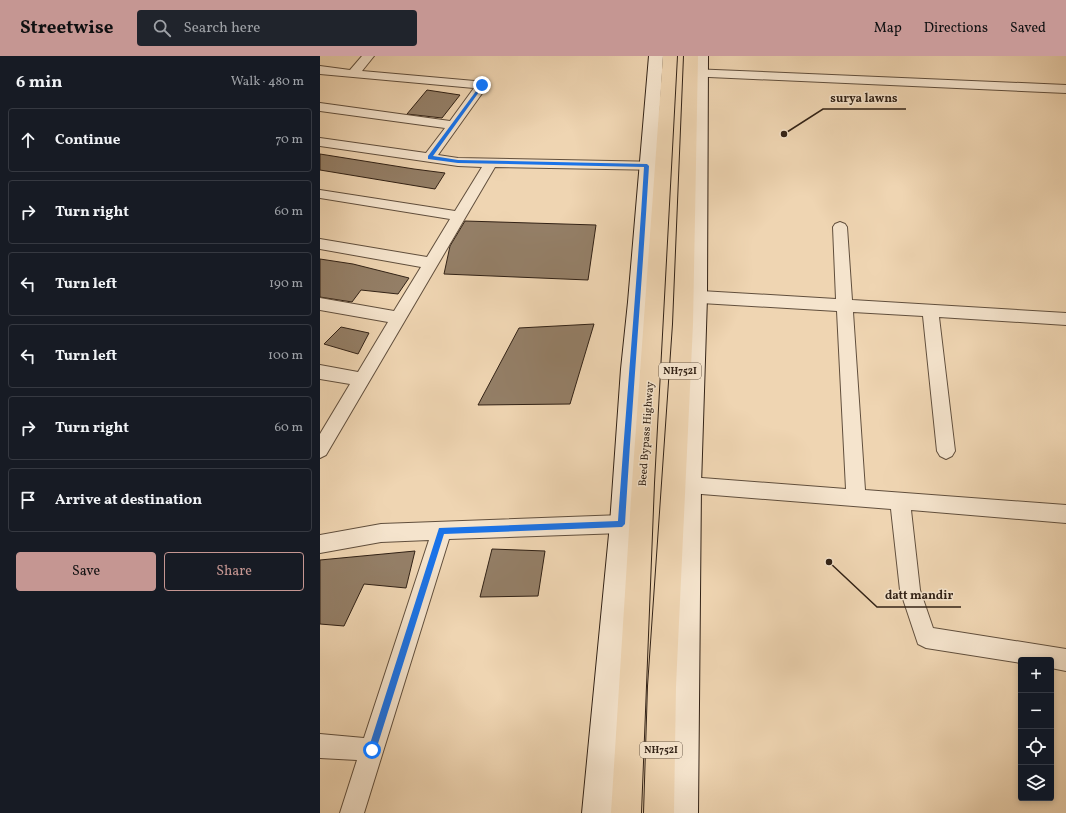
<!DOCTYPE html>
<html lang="en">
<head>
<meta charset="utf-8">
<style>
	:root { --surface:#171b24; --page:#20242c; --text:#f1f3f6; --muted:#9ea1a6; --line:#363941; --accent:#c59692 }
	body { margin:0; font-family:Vollkorn,serif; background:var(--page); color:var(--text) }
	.controls { position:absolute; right:12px; bottom:12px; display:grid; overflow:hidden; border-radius:4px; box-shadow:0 2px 6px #0003 }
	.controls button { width:36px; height:36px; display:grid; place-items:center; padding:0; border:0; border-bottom:1px solid var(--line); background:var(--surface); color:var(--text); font:20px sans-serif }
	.stop { position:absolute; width:12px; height:12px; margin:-9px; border:3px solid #1a73e8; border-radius:50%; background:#fff }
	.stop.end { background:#1a73e8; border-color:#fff; box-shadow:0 1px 4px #0008 }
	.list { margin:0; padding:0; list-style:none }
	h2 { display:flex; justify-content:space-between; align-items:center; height:52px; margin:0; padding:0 16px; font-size:17px }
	h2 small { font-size:13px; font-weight:400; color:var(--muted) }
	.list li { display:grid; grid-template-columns:26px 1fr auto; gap:12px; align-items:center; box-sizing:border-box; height:64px; margin:0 8px 8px; padding:0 8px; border:1px solid var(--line); border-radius:4px }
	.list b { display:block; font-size:15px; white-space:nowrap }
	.list em { font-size:13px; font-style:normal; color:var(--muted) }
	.actions { display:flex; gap:8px; padding:12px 16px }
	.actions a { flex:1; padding:9px 0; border:1px solid var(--accent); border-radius:4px; text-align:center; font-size:14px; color:var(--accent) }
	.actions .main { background:var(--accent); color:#111 }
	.icon { flex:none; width:22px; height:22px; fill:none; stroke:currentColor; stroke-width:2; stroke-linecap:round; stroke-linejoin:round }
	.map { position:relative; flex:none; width:746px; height:757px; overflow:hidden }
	header { display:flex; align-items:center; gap:24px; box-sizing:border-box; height:56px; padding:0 20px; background:var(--accent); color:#111 }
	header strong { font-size:19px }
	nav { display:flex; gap:22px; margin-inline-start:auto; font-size:14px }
	.search { width:280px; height:36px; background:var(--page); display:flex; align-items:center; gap:10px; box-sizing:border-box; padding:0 14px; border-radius:4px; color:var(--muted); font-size:15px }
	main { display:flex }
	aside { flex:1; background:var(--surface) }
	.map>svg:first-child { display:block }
	.building { fill:#947f67; stroke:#322216 }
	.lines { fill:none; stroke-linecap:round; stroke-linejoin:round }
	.street-casing { stroke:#614f3d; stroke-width:2 }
	.secondary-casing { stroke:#322216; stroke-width:2 }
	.highway-casing { stroke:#322216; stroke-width:2 }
	.street { fill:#f5e4cd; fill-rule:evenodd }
	.secondary { fill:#f5e4cd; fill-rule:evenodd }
	.highway { fill:#efd5b2; fill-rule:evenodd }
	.route { fill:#1a73e8 }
	.labels { text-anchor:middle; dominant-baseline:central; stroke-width:3; stroke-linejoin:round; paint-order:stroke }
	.shield { fill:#f5e4cd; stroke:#6c5c4d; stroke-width:1 }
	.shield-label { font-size:10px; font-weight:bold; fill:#322216 }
	.street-label { font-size:11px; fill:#322216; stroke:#f5e4cd }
	.leader { fill:none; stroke:#322216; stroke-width:1.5 }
	.callout-dot { fill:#322216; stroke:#f5e4cd; stroke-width:1.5 }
	.callout-label { font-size:12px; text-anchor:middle; font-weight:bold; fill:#322216; stroke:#f5e4cd; stroke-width:3; stroke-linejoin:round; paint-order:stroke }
</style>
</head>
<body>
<header>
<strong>Streetwise</strong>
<div class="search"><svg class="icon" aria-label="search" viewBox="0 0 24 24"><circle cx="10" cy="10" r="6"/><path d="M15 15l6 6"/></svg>Search here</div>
<nav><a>Map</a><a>Directions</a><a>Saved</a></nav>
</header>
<main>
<aside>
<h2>6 min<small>Walk · 480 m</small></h2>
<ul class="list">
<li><svg class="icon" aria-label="ahead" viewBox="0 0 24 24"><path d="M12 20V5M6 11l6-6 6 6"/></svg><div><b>Continue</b></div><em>70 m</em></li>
<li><svg class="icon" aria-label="right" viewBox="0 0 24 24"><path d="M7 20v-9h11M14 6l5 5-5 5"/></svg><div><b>Turn right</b></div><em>60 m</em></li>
<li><svg class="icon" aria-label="left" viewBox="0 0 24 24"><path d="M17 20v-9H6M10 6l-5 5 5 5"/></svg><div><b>Turn left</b></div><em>190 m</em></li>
<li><svg class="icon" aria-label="left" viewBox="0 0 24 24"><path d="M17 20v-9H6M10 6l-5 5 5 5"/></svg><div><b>Turn left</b></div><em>100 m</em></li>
<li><svg class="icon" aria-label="right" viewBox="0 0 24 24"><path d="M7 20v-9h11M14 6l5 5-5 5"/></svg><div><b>Turn right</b></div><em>60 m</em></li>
<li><svg class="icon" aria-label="arrive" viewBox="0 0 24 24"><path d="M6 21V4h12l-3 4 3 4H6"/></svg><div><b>Arrive at destination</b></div></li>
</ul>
<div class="actions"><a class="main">Save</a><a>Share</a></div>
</aside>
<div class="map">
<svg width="746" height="757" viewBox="0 0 746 757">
	<rect width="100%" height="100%" fill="#efd5b2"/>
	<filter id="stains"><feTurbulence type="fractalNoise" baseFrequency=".005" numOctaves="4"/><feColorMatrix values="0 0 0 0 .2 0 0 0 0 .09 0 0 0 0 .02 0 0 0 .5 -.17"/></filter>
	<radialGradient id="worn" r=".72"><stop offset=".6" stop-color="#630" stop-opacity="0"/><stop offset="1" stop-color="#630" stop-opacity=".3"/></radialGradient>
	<g class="building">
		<path d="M107 34 140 39 122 62 87 58Z"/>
		<path d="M0 98 94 113 125 117 115 133 0 114Z"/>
		<path d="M145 165 276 169 268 224 124 218 130 190Z"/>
		<path d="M0 203 33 208 89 222 78 238 41 234 32 246 0 241Z"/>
		<path d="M274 268 250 348 158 349 199 272Z"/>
		<path d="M21 271 49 277 38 298 4 288Z"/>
		<path d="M172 493 225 495 218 540 160 541Z"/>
		<path d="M95 495 86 532 44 528 24 570 0 568V504Z"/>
	</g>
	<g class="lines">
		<g class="street-casing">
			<g id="street">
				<path d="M42 0H54L42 15 166 26 168 29 118 99 138 102 343 106 348 107 350 110 348 113 343 114 175 111 6 399 0 402V378L30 328 0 323V309L38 316 68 266 0 254V242L74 255 101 211 0 193V183L107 201 130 163 0 142V134L135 155 162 111 138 110 0 90V82L106 97 125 72 0 55V47L130 65 154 32 0 18V10L30 14Z"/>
				<path d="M371 13 746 29V37L367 20 365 17 367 14Z"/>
				<path d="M520 166 525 168 527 171 532 244 746 257V269L619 261 635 395 632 400 626 403 620 400 617 395 603 260 533 256 545 434 746 449V467L591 454 600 534 613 572 746 593V615L731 612V604H701V607L606 592 598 588 580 534 571 453 369 437 362 435 360 429 362 423 369 421 526 433 517 255 364 246 358 244 356 240 358 236 364 234 516 243 513 171 515 168Z"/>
				<path d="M302 459 309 462 312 468 309 474 302 477 129 483 44 757H20L37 704 0 702V678L44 682 109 484 61 486 0 497V479L61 468Z"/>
			</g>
		</g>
		<g class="secondary-casing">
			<g id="secondary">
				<path d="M329 0H343L328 246 321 313 314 468 292 757H262L290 468 301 313 308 246Z"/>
				<path d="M374 0H388L387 241 381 429 378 757H348L357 429 367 241Z"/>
			</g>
		</g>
		<g class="highway-casing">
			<g id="highway">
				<path d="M343 0H357L334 427 321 757H291L312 427Z"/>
				<path d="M364 0H378L373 268 356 630 354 757H324L328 630 353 268Z"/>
			</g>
		</g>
		<use href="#street" class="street"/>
		<use href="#secondary" class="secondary"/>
		<use href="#highway" class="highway"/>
	</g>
	<path class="route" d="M162 27 164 29 113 100 138 104 327 108 329 110C322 229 312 348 305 468L302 471 124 478 56 694 55 697 52 698 49 697 48 694 119 472 298 465C306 347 317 229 324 111L138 107 108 103V100Z"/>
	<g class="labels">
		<g class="shield">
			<rect x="339" y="307" width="42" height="16" rx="3"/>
			<rect x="320" y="686" width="42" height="16" rx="3"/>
		</g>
		<g class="shield-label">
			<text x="360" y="315">NH752I</text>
			<text x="341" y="694">NH752I</text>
		</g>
		<g class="street-label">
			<text transform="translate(327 378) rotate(-86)">Beed Bypass Highway</text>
		</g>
	</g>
	<path class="leader" d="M464 78L503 53H586M509 506L557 551H641"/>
	<g class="callout-dot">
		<circle cx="464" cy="78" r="4"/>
		<circle cx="509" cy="506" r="4"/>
	</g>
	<g class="callout-label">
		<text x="544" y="46">surya lawns</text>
		<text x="599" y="543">datt mandir</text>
	</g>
	<rect width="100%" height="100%" filter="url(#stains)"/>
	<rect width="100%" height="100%" fill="url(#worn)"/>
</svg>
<div class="controls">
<button>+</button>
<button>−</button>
<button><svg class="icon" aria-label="locate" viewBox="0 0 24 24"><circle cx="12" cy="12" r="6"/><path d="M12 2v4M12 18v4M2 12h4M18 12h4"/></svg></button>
<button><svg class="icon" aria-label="layers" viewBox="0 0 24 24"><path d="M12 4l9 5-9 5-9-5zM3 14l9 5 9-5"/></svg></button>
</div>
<div class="stop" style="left:52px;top:694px"></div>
<div class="stop end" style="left:162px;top:29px"></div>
</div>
</main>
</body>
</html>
